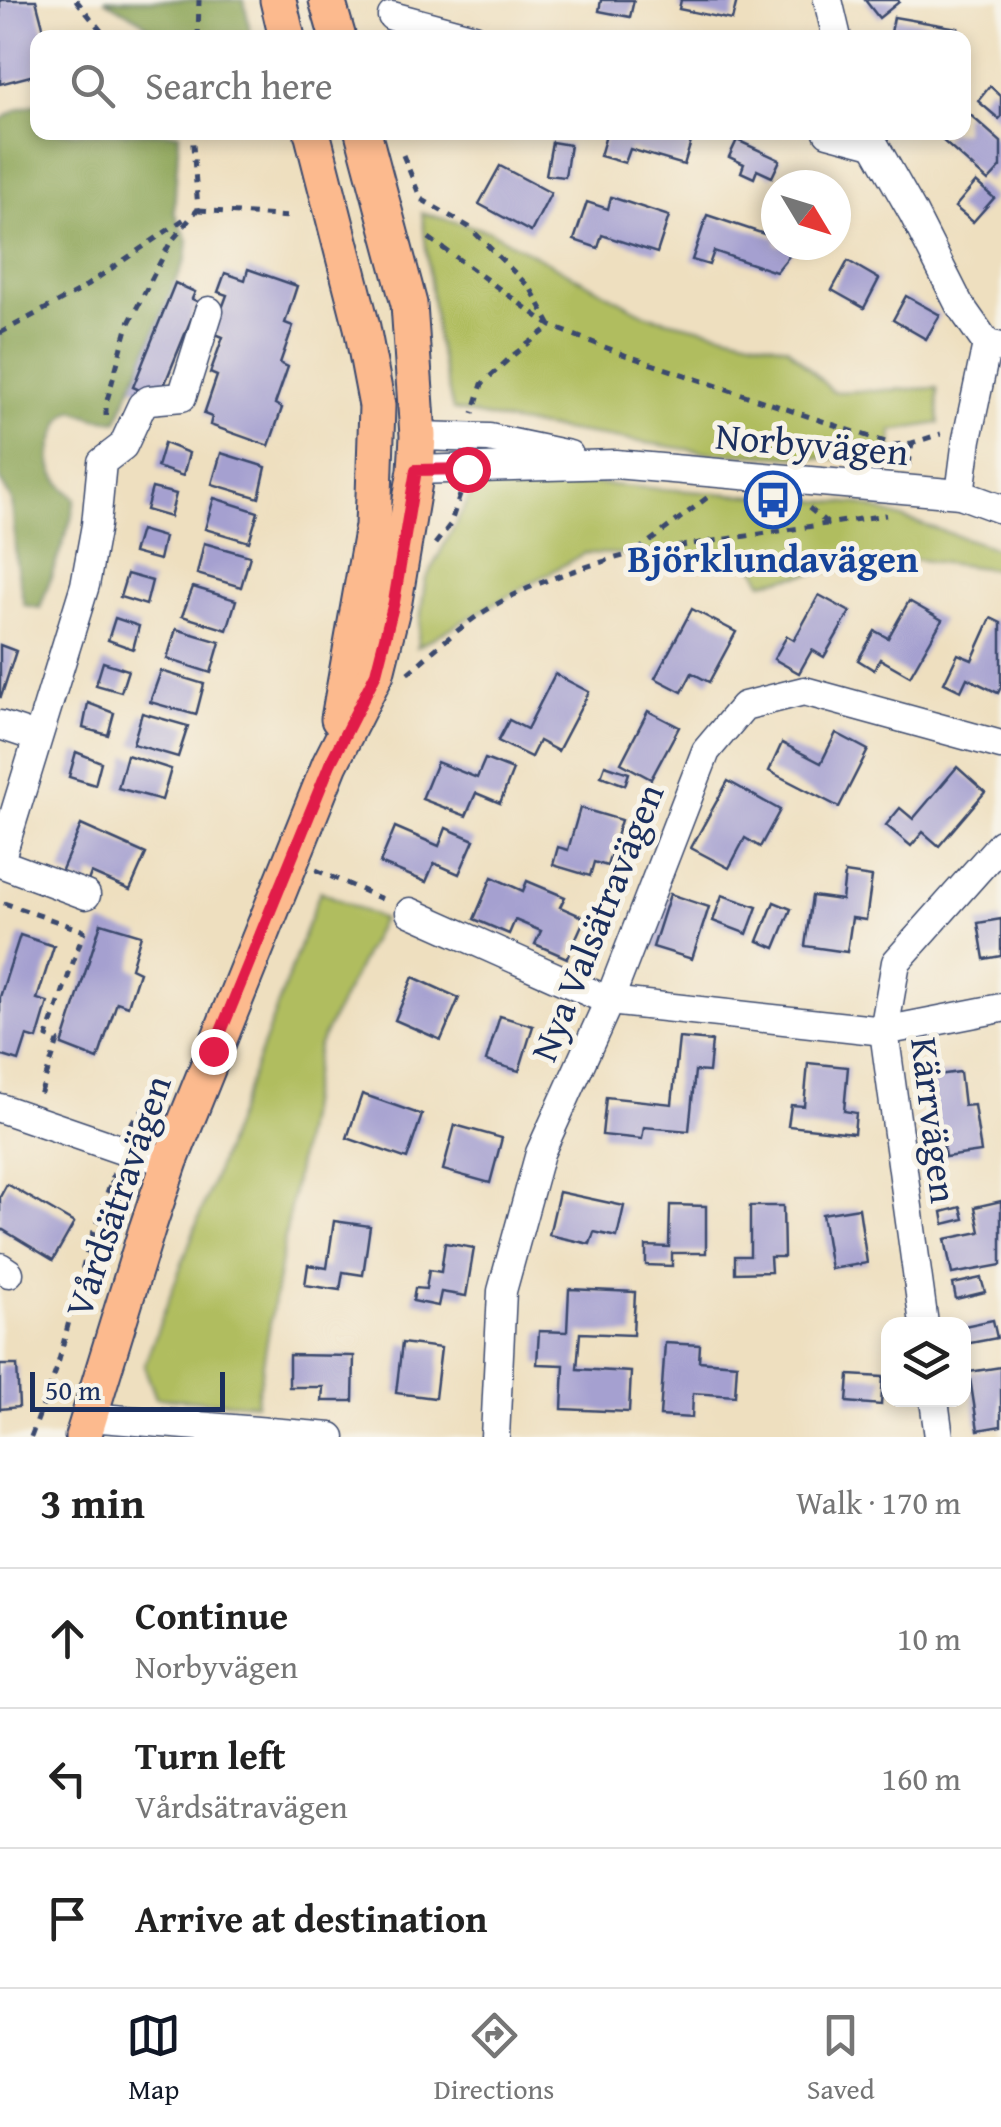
<!DOCTYPE html>
<html lang="en">
<head>
<meta charset="utf-8">
<style>
	:root { --surface:#fff; --page:#f2f2f2; --text:#222; --muted:#767676; --line:#e0e0e0; --accent:#111827 }
	body { margin:0; font-family:"Gentium Book Plus",serif; background:var(--page); color:var(--text) }
	.controls { position:absolute; right:30px; bottom:30px; display:grid; overflow:hidden; border-radius:20px; box-shadow:0 5px 15px #0003 }
	.controls button { width:90px; height:90px; display:grid; place-items:center; padding:0; border:0; border-bottom:2px solid var(--line); background:var(--surface); color:var(--text); font:50px sans-serif }
	.compass { position:absolute; left:761px; top:170px; width:90px; height:90px; border-radius:50%; background:var(--surface); box-shadow:0 5px 15px #0003; rotate:128deg }
	.scale { position:absolute; left:30px; bottom:25px; width:195px; box-sizing:border-box; padding-left:10px; border:5px solid #1b2f5e; border-top:0; font-size:28px; line-height:35px; white-space:nowrap; color:#1b2f5e; -webkit-text-stroke:8px #f7f3e8; paint-order:stroke }
	.stop { position:absolute; width:30px; height:30px; margin:-22px; border:8px solid #e11d48; border-radius:50%; background:#fff }
	.stop.end { background:#e11d48; border-color:#fff; box-shadow:0 2px 10px #0008 }
	.list { margin:0; padding:0; list-style:none }
	h2 { display:flex; justify-content:space-between; align-items:center; height:130px; margin:0; padding:0 40px; font-size:42px }
	h2 small { font-size:32px; font-weight:400; color:var(--muted) }
	.list li { display:grid; grid-template-columns:65px 1fr auto; gap:30px; align-items:center; box-sizing:border-box; height:140px; padding:0 40px; border-top:2px solid var(--line) }
	.list b { display:block; font-size:38px; white-space:nowrap }
	.list p { margin:0; font-size:32px; white-space:nowrap; color:var(--muted) }
	.list em { font-size:32px; font-style:normal; color:var(--muted) }
	.icon { flex:none; width:55px; height:55px; fill:none; stroke:currentColor; stroke-width:2; stroke-linecap:round; stroke-linejoin:round }
	.map { position:relative; flex:none; width:1001px; height:1437px; overflow:hidden }
	.search { position:absolute; background:var(--surface); box-shadow:0 5px 15px #0003; left:30px; right:30px; top:30px; height:110px; display:flex; align-items:center; gap:25px; box-sizing:border-box; padding:0 35px; border-radius:20px; color:var(--muted); font-size:38px }
	.sheet { height:550px; background:var(--surface) }
	nav { display:flex; justify-content:space-around; align-items:center; box-sizing:border-box; height:140px; border-top:2px solid var(--line); background:var(--surface); font-size:28px; color:var(--muted) }
	nav a { display:grid; justify-items:center; gap:5px }
	nav .on { color:var(--accent) }
	.map>svg:first-child { display:block }
	.green { fill:#b0bd5f; stroke:#66765e; stroke-width:2.5 }
	.forest { fill:#8ca456; stroke:#546a5a; stroke-width:2.5 }
	.building { fill:#a5a0d0 }
	.lines { fill:none; stroke-linecap:round; stroke-linejoin:round }
	.minor-casing { stroke:#3b496d; stroke-width:31 }
	.major-casing { stroke:#3b496d; stroke-width:39 }
	.path { stroke:#3b496d; stroke-width:5; stroke-dasharray:8 8; stroke-linecap:butt }
	.minor { stroke:#fff; stroke-width:28 }
	.major { stroke:#fcba8e; stroke-width:35 }
	.route { stroke:#e11d48; stroke-width:12 }
	.labels { text-anchor:middle; dominant-baseline:central; stroke-width:10; stroke-linejoin:round; paint-order:stroke }
	.street-label { font-size:38px; fill:#1b2f5e; stroke:#f7f3e8 }
	.transit-label { font-size:38px; font-weight:bold; fill:#164399; stroke:#f7f3e8 }
</style>
</head>
<body>
<div class="map">
<svg width="1001" height="1437" viewBox="0 0 1001 1437">
	<rect width="100%" height="100%" fill="#f7f3e8"/>
	<filter id="ink" filterUnits="userSpaceOnUse"><feTurbulence type="fractalNoise" baseFrequency=".01" numOctaves="2"/><feDisplacementMap in="SourceGraphic" scale="20" xChannelSelector="R" yChannelSelector="G"/><feConvolveMatrix kernelMatrix="1 2 1 2 8 2 1 2 1" color-interpolation-filters="sRGB"/></filter>
	<filter id="wash" filterUnits="userSpaceOnUse"><feTurbulence type="fractalNoise" baseFrequency=".0048" numOctaves="4" result="noise"/><feDisplacementMap in="SourceGraphic" scale="40" xChannelSelector="R" yChannelSelector="G"/><feGaussianBlur stdDeviation="2.25" result="paint"/><feColorMatrix in="noise" values="0 0 0 0 0 0 0 0 0 0 0 0 0 0 0 0 0 1.4 0 .05"/><feComposite in="paint" operator="in"/></filter>
	<g filter="url(#wash)">
		<rect width="100%" height="100%" fill="#eedfbf"/>
		<g class="green">
			<path d="M422 213 489 231 649 316 787 347 833 392 937 388 939 423 892 431V462L705 452 511 422 453 410 437 340Z"/>
			<path d="M494 476 859 504 1001 550V570L904 558 762 582 750 558 585 553 417 647 425 581 479 480Z"/>
			<path d="M320 891 382 919 318 1047 256 1404 156 1398 144 1366Z"/>
		</g>
		<g class="forest">
			<path d="M104 0H244L251 37H161L139 19Z"/>
			<path d="M37 104 38 132 179 133 174 212 188 241 186 258 117 421 95 418 74 410C64 414 63 418 59 427 44 458 49 476 75 498L71 520 40 608 24 605 16 562 12 501 0 480V120L19 109Z"/>
		</g>
		<g id="blocks">
			<g class="building">
				<path d="M0 0H36L46 38H38V74L0 84Z"/>
				<path d="M601 0H634L630 17 599 11Z"/>
				<path d="M681 0H737L732 20 679 9Z"/>
				<path d="M865 0H898L899 2 879 18Z"/>
				<path d="M894 17 958 28 956 38H890Z"/>
				<path d="M990 86 1001 96V117L999 119 978 101Z"/>
				<path d="M967 112 1001 142V167L988 181 942 140 949 132H964V116Z"/>
				<path d="M607 132H694L684 165 630 149 625 163 600 156Z"/>
				<path d="M737 140 780 160 772 177 757 170 754 178 741 172 744 164 729 157Z"/>
				<path d="M552 142 570 145 565 177 546 175Z"/>
				<path d="M500 166 551 193 531 232 479 204Z"/>
				<path d="M976 182 994 198 973 222 955 207Z"/>
				<path d="M611 197 669 216 657 253 602 235 598 248 574 240 587 202 608 209Z"/>
				<path d="M707 215 776 238V245H798L776 272 714 251 709 265 692 260Z"/>
				<path d="M848 261 879 279 864 308 832 290Z"/>
				<path d="M248 269 297 286 285 323 293 326 280 363 288 367 275 404 282 408 269 446 210 425 212 417 204 414 217 376 210 373 223 337 213 333 227 295 218 292 225 273 245 280Z"/>
				<path d="M175 283 195 292 192 299 198 302 161 393 148 394 133 387Z"/>
				<path d="M906 296 940 315 926 339 893 320Z"/>
				<path d="M164 443 189 453 183 476 157 467Z"/>
				<path d="M221 453 266 467 259 498 212 484Z"/>
				<path d="M152 488 176 494 170 517 146 510Z"/>
				<path d="M214 498 258 512 249 542 205 529Z"/>
				<path d="M140 530 164 537 159 560 133 553Z"/>
				<path d="M204 543 250 556 241 587 197 574Z"/>
				<path d="M127 574 152 581 146 605 120 597Z"/>
				<path d="M193 587 236 600 227 630 182 616Z"/>
				<path d="M819 595 850 612 824 657 812 650 799 673 774 659 787 636 794 640Z"/>
				<path d="M909 601 942 620 910 676 880 659 874 670 858 660 875 631 888 638Z"/>
				<path d="M692 609 736 632 709 682 692 673 682 692 655 678Z"/>
				<path d="M115 618 139 626 133 649 108 640Z"/>
				<path d="M991 618 1001 623V687L998 693 967 678 961 691 944 683 958 654 972 660Z"/>
				<path d="M176 629 220 642 211 673 167 659Z"/>
				<path d="M0 645 16 651 1 697H0Z"/>
				<path d="M103 662 128 670 121 692 96 685Z"/>
				<path d="M161 671 204 684 196 715 150 702Z"/>
				<path d="M555 674 589 692 558 751 539 741 531 757 498 741 509 720 527 729Z"/>
				<path d="M88 703 114 713 108 735 83 728Z"/>
				<path d="M648 711 679 727 651 779 621 763Z"/>
				<path d="M142 713 188 726 178 757 133 744Z"/>
				<path d="M836 733 868 750 839 807 769 771 782 743 821 763Z"/>
				<path d="M76 752 101 762 95 785 69 777Z"/>
				<path d="M127 755 171 769 162 800 118 788Z"/>
				<path d="M485 759 513 770 500 803 476 793 466 816 422 799 437 762 477 778Z"/>
				<path d="M605 765 629 773 625 785 601 776Z"/>
				<path d="M957 767 985 792 939 846 923 832 911 846 886 825 900 808 913 819Z"/>
				<path d="M728 781 780 810 760 847 745 838 729 868 691 848Z"/>
				<path d="M580 808 621 820 607 866 594 862 590 876 553 865 558 847 568 850Z"/>
				<path d="M81 825 146 854 130 890 91 873 87 884 61 872Z"/>
				<path d="M395 827 439 846 446 828 474 840 459 874 434 863 426 882 380 863Z"/>
				<path d="M845 873 872 877 866 920 852 918 847 952 805 946 812 896 842 900Z"/>
				<path d="M492 877 523 891 527 881 565 897 560 907 585 918 567 958 535 944 541 931 515 920 509 934 474 919Z"/>
				<path d="M670 894 709 907 692 959 653 947Z"/>
				<path d="M722 895 757 907 747 934 713 921Z"/>
				<path d="M774 902 791 909 775 948 758 941Z"/>
				<path d="M1001 919V956L984 959 978 923Z"/>
				<path d="M101 923 141 935 131 968 139 972 128 1006 117 1002 98 1059 62 1045Z"/>
				<path d="M20 935 54 946 37 999 48 1002 37 1039 27 1036 19 1061 0 1055V997Z"/>
				<path d="M413 977 459 998 441 1040 395 1020Z"/>
				<path d="M500 1016 533 1026 519 1071 486 1061Z"/>
				<path d="M679 1038 712 1041 709 1072 695 1071 689 1131 644 1127 642 1139 602 1135 606 1097 672 1104Z"/>
				<path d="M808 1063 848 1067 844 1111 856 1113 854 1133 788 1126 791 1105 804 1106Z"/>
				<path d="M960 1072 964 1106 974 1105 981 1152 945 1157 942 1136 931 1137 923 1077Z"/>
				<path d="M362 1094 422 1115 407 1159 347 1138Z"/>
				<path d="M455 1125 502 1138 490 1183 443 1170Z"/>
				<path d="M7 1184 74 1223 53 1260 0 1228V1197Z"/>
				<path d="M559 1192 624 1206 617 1237 594 1232 590 1244 549 1235Z"/>
				<path d="M1001 1201V1265L952 1274 945 1239 980 1232 975 1207Z"/>
				<path d="M670 1205 706 1206V1253H672V1266L646 1265V1246L669 1247Z"/>
				<path d="M750 1206H783L784 1257H770L771 1272 735 1273V1256H750Z"/>
				<path d="M961 1207 964 1219 944 1224 942 1212Z"/>
				<path d="M859 1208 867 1263 831 1269 822 1214Z"/>
				<path d="M334 1221 370 1226 363 1275 343 1272 340 1290 305 1285 308 1265 327 1268Z"/>
				<path d="M445 1243 474 1248 466 1296 441 1292 438 1306 413 1301 415 1288 426 1289 429 1270 441 1272Z"/>
				<path d="M981 1278 985 1292 956 1299 953 1284Z"/>
				<path d="M569 1289 635 1292 633 1335 580 1333 577 1369 631 1372 629 1412 562 1409 564 1365 537 1364 539 1331 567 1332Z"/>
				<path d="M993 1320 997 1338 965 1344 964 1326Z"/>
				<path d="M402 1343 441 1348 435 1398 396 1393Z"/>
				<path d="M665 1343 700 1345 699 1361 737 1364 735 1396 693 1393 692 1418 660 1416Z"/>
				<path d="M289 1355 354 1356 353 1401H322L323 1387H289Z"/>
				<path d="M0 1365H17L19 1407 0 1409Z"/>
				<path d="M1001 1367V1426L978 1430 969 1372Z"/>
				<path d="M849 1375 883 1377 881 1405 847 1402Z"/>
			</g>
		</g>
	</g>
	<g filter="url(#ink)">
		<use href="#blocks" fill-opacity="0" stroke="#3b496d" stroke-width="2.5"/>
		<g class="lines">
			<g class="minor-casing">
				<g id="minor">
					<path d="M828 0 837 38"/>
					<path d="M392 16 474 38"/>
					<path d="M828 132 873 144"/>
					<path d="M867 132 913 213 959 304 987 344"/>
					<path d="M418 436 489 438 569 455"/>
					<path d="M416 470 615 464 960 494 1001 509"/>
					<path d="M960 494 967 439 987 344 1001 347"/>
					<path d="M0 725 36 737"/>
					<path d="M0 861 85 585 96 525 102 462 123 446 142 405 149 400 182 397 209 311"/>
					<path d="M0 863 86 895"/>
					<path d="M410 912 609 1001 884 1031 1001 1008"/>
					<path d="M0 1108 122 1150 170 1161"/>
					<path d="M0 1267 9 1273"/>
					<path d="M924 1324 884 1031 896 962 1001 844"/>
					<path d="M934 1400 939 1437"/>
					<path d="M89 1417 331 1437"/>
					<path d="M495 1437 502 1291 540 1153 609 1001 706 751 744 706 804 691 1001 745"/>
				</g>
			</g>
			<g class="major-casing">
				<g id="major">
					<path d="M278 0 287 38"/>
					<path d="M327 0 338 38"/>
					<path d="M312 132 362 327 377 406 373 526 339 719"/>
					<path d="M83 1437 147 1229 170 1161 330 764 376 673 394 601 416 470 418 436 409 304 363 132"/>
				</g>
			</g>
			<g class="path">
				<path d="M76 0 107 38"/>
				<path d="M198 38 199 0"/>
				<path d="M403 155 421 199 469 227 531 289 551 326 512 356 482 384 473 413"/>
				<path d="M199 210 290 217"/>
				<path d="M429 238 551 326 625 355 894 445 912 443 941 434"/>
				<path d="M0 333 77 292 190 215"/>
				<path d="M106 416V404L128 325 170 243 198 209 192 132"/>
				<path d="M909 465 912 443"/>
				<path d="M809 508 827 523"/>
				<path d="M435 544 450 525 461 492"/>
				<path d="M637 551 708 497"/>
				<path d="M408 673C436 649 463 623 495 605 538 580 587 566 634 553L886 515"/>
				<path d="M316 870 389 902"/>
				<path d="M4 903 84 931 47 1037 58 1041 40 1095"/>
				<path d="M131 1125C135 1113 153 1105 162 1095"/>
				<path d="M111 1180 122 1196V1206"/>
				<path d="M31 1437 57 1368 87 1251 114 1173"/>
			</g>
			<use href="#minor" class="minor"/>
			<use href="#major" class="major"/>
		</g>
	</g>
	<g class="lines" filter="url(#ink)">
		<path class="route" d="M213 1051 330 764 376 673 394 602 416 470 467 469"/>
	</g>
	<defs>
		<g id="bus-ring" transform="scale(2.875)"><circle r="9.5" fill="#f7f3e8" stroke="#1a4fb4" stroke-width="1.5"/><path d="M-5-6H5V4H4V6H2V4H-2V6H-4V4H-5ZM-3.5-4V0h7V-4ZM-3.5 1.2v1.5H-2V1.2ZM2 1.2v1.5H3.5V1.2Z" fill="#1a4fb4"/></g>
	</defs>
	<g fill-rule="evenodd">
		<use href="#bus-ring" x="773" y="500"/>
	</g>
	<g class="labels">
		<g class="street-label">
			<text transform="translate(812 443) rotate(5)">Norbyvägen</text>
			<text transform="translate(596 922) rotate(-68)">Nya Valsätravägen</text>
			<text transform="translate(935 1120) rotate(83)">Kärrvägen</text>
			<text transform="translate(117 1196) rotate(-71)">Vårdsätravägen</text>
		</g>
		<g class="transit-label">
			<text x="773" y="558">Björklundavägen</text>
		</g>
	</g>
</svg>
<div class="controls">
<button><svg class="icon" aria-label="layers" viewBox="0 0 24 24"><path d="M12 4l9 5-9 5-9-5zM3 14l9 5 9-5"/></svg></button>
</div>
<svg class="compass" viewBox="-18 -18 36 36"><path d="M0-13l5 13h-10z" fill="#e53935"/><path d="M0 13l5-13h-10z" fill="#767676"/></svg>
<div class="scale">50 m</div>
<div class="stop" style="left:467px;top:469px"></div>
<div class="stop end" style="left:213px;top:1051px"></div>
<div class="search"><svg class="icon" aria-label="search" viewBox="0 0 24 24"><circle cx="10" cy="10" r="6"/><path d="M15 15l6 6"/></svg>Search here</div>
</div>
<section class="sheet">
<h2>3 min<small>Walk · 170 m</small></h2>
<ul class="list">
<li><svg class="icon" aria-label="ahead" viewBox="0 0 24 24"><path d="M12 20V5M6 11l6-6 6 6"/></svg><div><b>Continue</b><p>Norbyvägen</p></div><em>10 m</em></li>
<li><svg class="icon" aria-label="left" viewBox="0 0 24 24"><path d="M17 20v-9H6M10 6l-5 5 5 5"/></svg><div><b>Turn left</b><p>Vårdsätravägen</p></div><em>160 m</em></li>
<li><svg class="icon" aria-label="arrive" viewBox="0 0 24 24"><path d="M6 21V4h12l-3 4 3 4H6"/></svg><div><b>Arrive at destination</b></div></li>
</ul>
</section>
<nav>
<a class="on"><svg class="icon" aria-label="map" viewBox="0 0 24 24"><path d="M3 6l6-2 6 2 6-2v14l-6 2-6-2-6 2zM9 4v14M15 6v14"/></svg>Map</a>
<a><svg class="icon" aria-label="directions" viewBox="0 0 24 24"><path d="M12 3l9 9-9 9-9-9zM9 14v-3h6M13 9l2 2-2 2"/></svg>Directions</a>
<a><svg class="icon" aria-label="saved" viewBox="0 0 24 24"><path d="M7 4h10v16l-5-4-5 4z"/></svg>Saved</a>
</nav>
</body>
</html>
